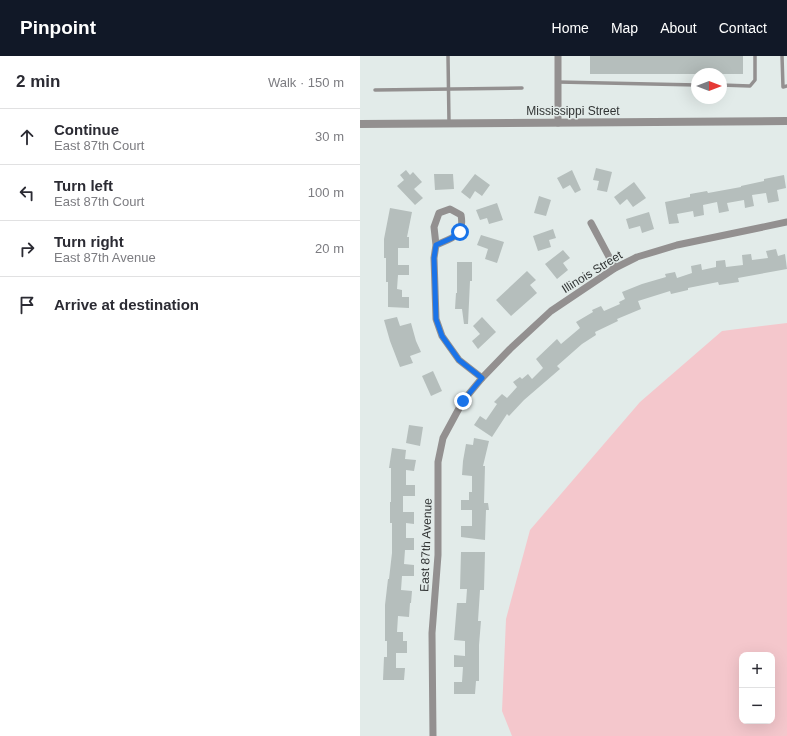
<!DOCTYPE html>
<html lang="en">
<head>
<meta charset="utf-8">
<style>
	:root { --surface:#fff; --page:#f7f7f7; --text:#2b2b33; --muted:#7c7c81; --line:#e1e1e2; --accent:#111827 }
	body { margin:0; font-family:Helvetica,sans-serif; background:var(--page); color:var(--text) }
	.controls { position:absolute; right:12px; bottom:12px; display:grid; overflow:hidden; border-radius:8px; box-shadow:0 4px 16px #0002 }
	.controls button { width:36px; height:36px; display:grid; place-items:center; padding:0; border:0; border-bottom:1px solid var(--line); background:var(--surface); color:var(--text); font:20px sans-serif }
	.compass { position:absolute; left:331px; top:12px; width:36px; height:36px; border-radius:50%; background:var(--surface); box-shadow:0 4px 16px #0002; rotate:90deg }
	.stop { position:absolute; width:12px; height:12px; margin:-9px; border:3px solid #1a73e8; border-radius:50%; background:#fff }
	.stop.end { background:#1a73e8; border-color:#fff; box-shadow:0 1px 4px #0008 }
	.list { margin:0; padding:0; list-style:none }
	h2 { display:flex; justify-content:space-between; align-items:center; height:52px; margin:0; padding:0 16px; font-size:17px }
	h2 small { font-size:13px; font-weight:400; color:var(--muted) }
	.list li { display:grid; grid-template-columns:26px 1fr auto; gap:12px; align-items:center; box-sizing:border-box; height:56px; padding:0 16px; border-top:1px solid var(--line) }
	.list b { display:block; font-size:15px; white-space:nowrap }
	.list p { margin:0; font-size:13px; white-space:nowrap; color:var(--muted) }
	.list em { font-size:13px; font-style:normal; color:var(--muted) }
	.icon { flex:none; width:22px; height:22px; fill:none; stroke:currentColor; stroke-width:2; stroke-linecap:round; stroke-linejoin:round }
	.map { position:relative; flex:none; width:427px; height:680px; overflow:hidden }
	header { display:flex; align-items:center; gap:24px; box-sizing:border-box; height:56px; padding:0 20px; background:var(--accent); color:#fff }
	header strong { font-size:19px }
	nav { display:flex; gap:22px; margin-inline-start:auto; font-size:14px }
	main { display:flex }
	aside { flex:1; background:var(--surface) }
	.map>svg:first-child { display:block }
	.green { fill:#f4c7cc; fill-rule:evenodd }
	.building { fill:#b5bebc }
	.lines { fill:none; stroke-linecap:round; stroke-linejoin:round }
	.service { stroke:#939090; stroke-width:3.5 }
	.minor { stroke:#939090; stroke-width:7 }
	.tertiary { stroke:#939090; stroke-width:8 }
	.route { stroke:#1a73e8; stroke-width:5 }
	.labels { text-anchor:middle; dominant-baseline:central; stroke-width:3; stroke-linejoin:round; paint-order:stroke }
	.street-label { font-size:12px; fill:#313434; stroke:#e2ebe9 }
</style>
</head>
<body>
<header>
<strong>Pinpoint</strong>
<nav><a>Home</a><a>Map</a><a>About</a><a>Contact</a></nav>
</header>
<main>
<aside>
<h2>2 min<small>Walk · 150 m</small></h2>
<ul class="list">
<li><svg class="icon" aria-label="ahead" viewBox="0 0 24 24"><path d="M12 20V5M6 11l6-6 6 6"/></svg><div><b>Continue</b><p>East 87th Court</p></div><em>30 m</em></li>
<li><svg class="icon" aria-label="left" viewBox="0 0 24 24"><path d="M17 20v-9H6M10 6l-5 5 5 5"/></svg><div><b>Turn left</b><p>East 87th Court</p></div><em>100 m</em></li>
<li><svg class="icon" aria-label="right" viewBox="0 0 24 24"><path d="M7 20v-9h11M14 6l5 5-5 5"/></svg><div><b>Turn right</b><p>East 87th Avenue</p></div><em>20 m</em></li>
<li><svg class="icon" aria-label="arrive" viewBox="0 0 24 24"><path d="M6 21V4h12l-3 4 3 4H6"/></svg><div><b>Arrive at destination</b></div></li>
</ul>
</aside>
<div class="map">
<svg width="427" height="680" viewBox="0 0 427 680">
	<rect width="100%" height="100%" fill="#e2ebe9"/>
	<path class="green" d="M427 267V680H152L142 655 146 563 170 474 280 346 362 275ZM382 599H412V665H382Z"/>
	<g class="building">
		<rect x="230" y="0" width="153" height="18"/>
		<path d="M236 112 252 116 247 136 237 134 239 125 233 124Z"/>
		<path d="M46 114 50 119 53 116 62 126 54 133 63 142 55 149 37 130 44 124 40 119Z"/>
		<path d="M212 114 221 134 215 137 210 129 203 133 197 122Z"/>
		<path d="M74 118H93L94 133 75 134Z"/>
		<path d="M115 118 130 129 122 140 115 135 110 143 101 136Z"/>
		<path d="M424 119 426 132 417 134 419 145 408 147 406 137 392 139 394 150 385 152 384 144 367 147 369 155 359 157 357 146 343 149 344 159 334 161 333 155 317 158 319 167 309 168 305 146 330 141V138L347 135 348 137 381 131V130L404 125V123Z"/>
		<path d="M274 126 286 142 273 151 267 143 260 149 254 141Z"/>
		<path d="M179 140 191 144 186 160 174 157Z"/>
		<path d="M137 147 143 164 129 168 127 162 120 164 116 154Z"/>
		<path d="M30 152 52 156 47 181H49V192H38V209H49V219H38L37 233 42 234V241H49V252L28 251V226H26V202H24V183Z"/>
		<path d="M289 156 294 173 282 177 280 170 269 173 266 163Z"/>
		<path d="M193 173 196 182 189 184 191 191 178 195 173 180Z"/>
		<path d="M121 179 144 186 137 207 125 203 128 193 117 189Z"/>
		<path d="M416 193 418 200 425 198 427 213 378 222 379 226 359 229 358 226 328 232V234L311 238 310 235 278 245 281 253 257 263 258 265 235 276 236 279 222 288 197 310 200 313 164 344 149 360 147 358 132 381 114 369 120 360 126 364 137 348 134 346 142 338 147 342 157 331 153 326 160 321 162 323 168 318 172 323 183 312 176 303 197 283 201 288 220 272 216 266 233 256 232 254 241 250 244 255 260 248 259 246 265 243 262 236 282 228 306 221 305 218 315 216 317 222 332 217 331 210 341 208 342 214 356 211V205L365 204 366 211 383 209 382 199 391 198 392 204 408 202 406 195Z"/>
		<path d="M203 194 210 202 203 207 208 214 197 223 185 208Z"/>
		<path d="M97 206H112V225H110L108 268H104L102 253H95L96 237H97Z"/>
		<path d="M167 215 176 224 170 229 177 237 151 260 136 244Z"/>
		<path d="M37 261 40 270 51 267 56 285 61 296 50 300 53 307 40 311 30 285 24 264Z"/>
		<path d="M122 261 136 276 118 293 112 285 120 278 113 270Z"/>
		<path d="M73 315 82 335 71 340 62 320Z"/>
		<path d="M49 369 63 371 60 390 46 387Z"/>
		<path d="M114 382 129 385 123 410H125L124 447H128L129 454H126L125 484 101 481V470H112V454H101V444H109V436H112V420L102 419 103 405 106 388 113 389Z"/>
		<path d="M32 392 46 394 45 403 56 404 54 415 46 414V429H55V440H43V456H54V468L46 467V482H54V494H45L44 508 54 509V520H42L41 534 52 535 51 547H50L49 561 38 560 37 576H43V585H47V597H36V612H45L44 624H23L24 601H27V585H25V549L28 523H29L32 497V467H30V446H31V412H29Z"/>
		<path d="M101 496H125L124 534H120L118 565H121L119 589V625H116L115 638H94V626H102L103 611H94V599L105 600V585L94 584 97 547H106L107 533H100Z"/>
	</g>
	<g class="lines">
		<g class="service">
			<path d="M88 0 89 66"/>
			<path d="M422 0 423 31 427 30"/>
			<path d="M198 26 337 29"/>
			<path d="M361 29 390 30 395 24V0"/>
			<path d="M15 34 162 32"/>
		</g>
		<g class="minor">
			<path d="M198 0V67"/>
			<path d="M231 167 255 212"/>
			<path d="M76 189C92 182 105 180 101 159L90 153 79 157 74 171 76 189 74 202 76 263 82 280 99 304 122 322"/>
			<path d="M73 680 72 577 78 499V406L83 382 103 345 122 322 150 293 191 255 255 212 277 201 317 189 427 166"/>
		</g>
		<path class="tertiary" d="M0 68 427 65"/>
	</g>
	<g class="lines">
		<path class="route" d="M100 176 92 182 76 189 74 202 76 263 82 280 99 304 122 322 103 345"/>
	</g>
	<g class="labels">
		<g class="street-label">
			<text x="213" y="55">Mississippi Street</text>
			<text transform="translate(232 216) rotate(-32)">Illinois Street</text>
			<text transform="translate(66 489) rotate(-88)">East 87th Avenue</text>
		</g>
	</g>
</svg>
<div class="controls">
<button>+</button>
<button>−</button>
</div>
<svg class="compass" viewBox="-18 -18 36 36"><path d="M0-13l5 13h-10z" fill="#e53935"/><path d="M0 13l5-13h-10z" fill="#7c7c81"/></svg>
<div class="stop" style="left:100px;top:176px"></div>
<div class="stop end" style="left:103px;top:345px"></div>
</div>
</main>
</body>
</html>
